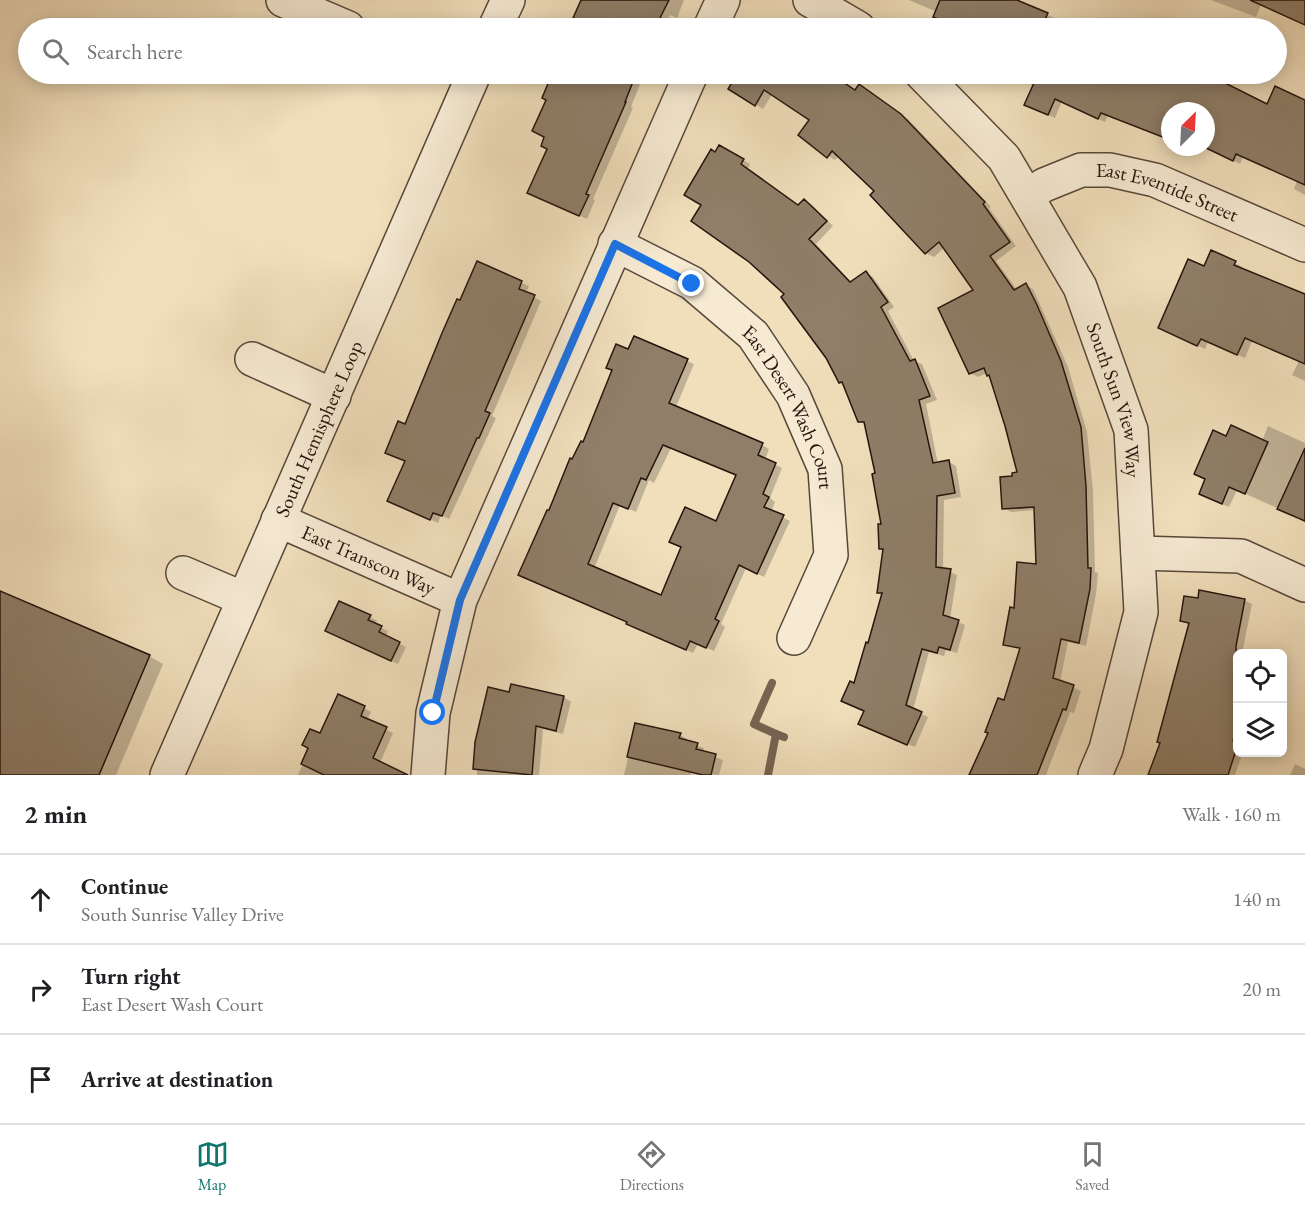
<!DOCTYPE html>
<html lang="en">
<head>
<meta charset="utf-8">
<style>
	:root { --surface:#fff; --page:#f6f6f6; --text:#202124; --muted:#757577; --line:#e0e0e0; --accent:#0f766e }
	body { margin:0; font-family:"EB Garamond",serif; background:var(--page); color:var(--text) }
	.controls { position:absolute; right:18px; bottom:18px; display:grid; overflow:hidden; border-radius:9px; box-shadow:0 3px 15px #0003 }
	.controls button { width:54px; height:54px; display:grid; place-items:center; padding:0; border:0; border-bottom:2px solid var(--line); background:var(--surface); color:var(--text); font:30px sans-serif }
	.compass { position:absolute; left:1161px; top:102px; width:54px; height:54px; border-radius:50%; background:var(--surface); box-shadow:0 3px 15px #0003; rotate:24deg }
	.stop { position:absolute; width:18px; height:18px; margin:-14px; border:4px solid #1a73e8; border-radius:50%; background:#fff }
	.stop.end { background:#1a73e8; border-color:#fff; box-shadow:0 2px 6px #0008 }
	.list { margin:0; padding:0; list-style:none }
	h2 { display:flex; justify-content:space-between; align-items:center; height:78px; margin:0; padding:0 24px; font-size:26px }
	h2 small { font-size:20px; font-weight:400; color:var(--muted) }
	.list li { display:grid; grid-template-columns:39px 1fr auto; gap:18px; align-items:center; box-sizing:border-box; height:90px; padding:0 24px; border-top:2px solid var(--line) }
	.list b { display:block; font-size:22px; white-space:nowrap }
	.list p { margin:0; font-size:20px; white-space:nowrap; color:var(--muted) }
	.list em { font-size:20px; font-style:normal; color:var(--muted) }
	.icon { flex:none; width:33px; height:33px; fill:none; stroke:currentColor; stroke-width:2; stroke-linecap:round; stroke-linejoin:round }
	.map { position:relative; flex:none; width:1305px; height:775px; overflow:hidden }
	.search { position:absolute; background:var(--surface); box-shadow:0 3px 15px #0003; left:18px; right:18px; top:18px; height:66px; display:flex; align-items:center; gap:15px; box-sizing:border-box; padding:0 21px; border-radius:33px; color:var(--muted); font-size:22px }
	.sheet { height:348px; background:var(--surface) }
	nav { display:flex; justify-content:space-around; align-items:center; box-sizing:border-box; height:84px; border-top:2px solid var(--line); background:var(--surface); font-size:16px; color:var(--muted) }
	nav a { display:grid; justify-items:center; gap:3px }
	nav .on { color:var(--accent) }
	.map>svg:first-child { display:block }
	.shadow { fill:#0003; fill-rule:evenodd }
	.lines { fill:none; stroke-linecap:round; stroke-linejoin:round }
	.stream { stroke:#766452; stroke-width:8 }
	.building { fill:#8f7e68; stroke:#25140d; stroke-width:1.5; fill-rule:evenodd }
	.minor-casing { stroke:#584739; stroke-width:36 }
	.minor { stroke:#f6ead3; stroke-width:33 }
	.route { stroke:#1a73e8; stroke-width:8 }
	.labels { text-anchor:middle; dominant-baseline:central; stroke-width:6; stroke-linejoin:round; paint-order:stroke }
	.street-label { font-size:20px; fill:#25140d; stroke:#f6ead3 }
</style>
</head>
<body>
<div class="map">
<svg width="1305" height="775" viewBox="0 0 1305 775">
	<rect width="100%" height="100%" fill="#f1dfbc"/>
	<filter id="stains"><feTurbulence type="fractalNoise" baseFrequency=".00333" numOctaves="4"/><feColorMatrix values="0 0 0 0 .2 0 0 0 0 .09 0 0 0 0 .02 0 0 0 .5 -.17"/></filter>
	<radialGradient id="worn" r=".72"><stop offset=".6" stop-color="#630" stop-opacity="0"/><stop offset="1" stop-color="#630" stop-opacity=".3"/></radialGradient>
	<g class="shadow">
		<path d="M583 0H684L677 18 670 15 664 28H570Z"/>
		<path d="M909 0H1018L1017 2 1054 18 1049 28H962L942 20 937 12Z"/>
		<path d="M1211 0H1305V24L1261 5 1256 17Z"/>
		<path d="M554 74H644L631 107 633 108 593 199 595 200 587 219 536 196 548 149 546 137 548 100 544 97Z"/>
		<path d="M739 74H830L856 91 860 86 867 90 909 120 991 207 989 208 1016 246 996 261 1017 290 1026 285 1033 289 1068 367 1087 432 1093 491 1095 572 1098 573 1096 594 1086 646 1068 642 1060 682 1081 691 1074 713 1070 712 1046 775H981L1021 650 1004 644 1015 610 1037 565 1035 510 1011 512 1004 508 1014 477 1019 474 1007 425 991 376 987 373 978 377 970 373 976 290 944 248 934 257 926 253 872 195 876 191 839 155 835 160 828 156 812 120 772 94 763 109 730 89Z"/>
		<path d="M1006 74H1232L1227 86 1268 106 1305 101V195L1294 189 1297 181 1243 157 1240 164 1205 147 1206 111H1170V139L1109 113 1105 122 1062 101 1055 118 1033 108 1034 86Z"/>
		<path d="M720 147 750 164 748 169 799 206 804 201 812 205 833 226 816 244 852 283 866 273 873 277 894 307 888 311 914 361 922 364 937 400 926 404 938 464 949 462 956 466 961 497 944 500 943 569 957 575 950 619 965 625 957 653 946 650 944 656 929 652 913 710 928 717 915 747 867 727 865 711 855 685 870 645 883 595 878 592 885 551 881 548 883 526 877 474 866 424 860 421 845 385 840 382 827 358 786 294 750 260 703 204 716 154Z"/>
		<path d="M1190 147H1203L1201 152Z"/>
		<path d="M478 263 529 286 526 293 541 301 492 416 496 418 449 519 441 515 438 523 396 504 406 461V426Z"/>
		<path d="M1235 263 1242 267 1241 270 1305 296V381L1292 375 1299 361 1252 341 1245 358 1208 342 1205 349 1167 331 1204 268Z"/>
		<path d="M635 338 694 364 676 407 762 445 769 449 765 460 782 468 770 498 775 502 771 512 790 521 764 577 746 568 721 624 725 627 714 651 698 644 693 653 633 625 550 512ZM671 448 738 475 717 523 662 597 594 569 620 505 636 512 649 480 654 483Z"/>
		<path d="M1268 426 1305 443V523L1293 515 1237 490 1229 507 1208 498 1227 438 1262 441Z"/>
		<path d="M0 592 149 656 163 664 116 775H0Z"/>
		<path d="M1244 600 1252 604 1243 649 1257 654H1238V752H1243L1235 775H1149L1161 743 1189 625 1182 620Z"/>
		<path d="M370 617 377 621 375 625 388 631 386 637 406 647 398 664 334 635Z"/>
		<path d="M510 694 564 697 571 702 563 734 543 729 539 775H477V769L474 768Z"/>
		<path d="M364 708 371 712 367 720 393 733 380 763 386 775H298L310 748 321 735Z"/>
		<path d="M636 724 680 735 687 739 686 742 704 748 703 753 723 760 719 775 691 773V775H624Z"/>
		<path d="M1295 764 1305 769V775H1290Z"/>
	</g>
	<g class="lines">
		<g class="stream">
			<path d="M772 683 754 724 776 734"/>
			<path d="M768 775 776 734 784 737"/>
		</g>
	</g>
	<g class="building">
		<path d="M581 0H669L655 28H575L576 19 573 18Z"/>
		<path d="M940 0H1017L1048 13 1041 28H962L933 17Z"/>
		<path d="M1250 0H1305V25Z"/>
		<path d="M552 74H636L625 102H626L586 194 589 195 579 216 527 193 547 149 541 146 544 137 532 131 546 100 542 98Z"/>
		<path d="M737 74H831L855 90 859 84 901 114 985 202 983 204 1010 242 990 256 1014 290 1026 283 1037 305 1061 361 1081 427 1086 486 1088 568H1091L1090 589 1079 643 1061 639 1053 678 1074 685 1066 710 1063 709 1037 775H969L988 733 985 732 998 698 1004 700 1020 648 1003 645 1010 607 1014 608 1017 562 1036 564 1034 507 1002 509 1000 477 1012 476V473L1017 472 1005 426 989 375 987 376 984 368 969 374 938 308 973 290 939 242 925 254 870 195 874 191 832 151 827 158 798 135 809 120 764 90 755 106 728 89Z"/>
		<path d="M1038 74H1224L1221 81 1267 104 1275 86 1305 100V185L1236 154 1233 161 1204 147H1206V111H1170V140L1101 113 1098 119 1055 99 1048 115 1024 105Z"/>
		<path d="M719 145 744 159 741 164 798 205 804 199 827 221 809 239 850 282 866 271 888 302 881 307 910 361 915 359 930 396 919 400 933 463 949 460 955 493 937 496 936 567 951 569 943 615 959 620 950 650 939 647 937 653 922 649 906 705 922 712 907 745 858 724 864 711 841 701 850 681 854 683 866 642 868 643 882 593H877L883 549H879L878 524H881L872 474 875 473 864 422H858L842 382 839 383 826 358 781 297 784 294 749 262 691 221 701 205 684 195 711 149 715 152Z"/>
		<path d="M1211 250 1236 261 1234 265 1305 294V364L1245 338 1237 355 1201 339 1197 346 1158 328 1188 259 1204 266Z"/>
		<path d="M477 261 522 281 519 289 535 295 485 411 490 413 479 438H477L442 516 433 513 430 520 387 501 405 461 385 453 398 421 405 424 442 333 457 299 460 300Z"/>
		<path d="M634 336 688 359 669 403 763 443 758 455 776 463 763 494 769 497 764 507 784 515 757 574 739 565 715 619 719 621 706 648 690 641 686 650 626 624 627 622 518 575 547 510H549L570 458 572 459 581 441 583 442 612 370 606 368 616 344 628 349ZM663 445 736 475 716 521 685 507 669 542 681 547 661 595 588 564 613 503 628 509 641 478 646 480Z"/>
		<path d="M1231 425 1268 442 1245 494 1229 487 1222 504 1199 494 1205 479 1194 474 1213 430 1226 436Z"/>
		<path d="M1305 448V521L1277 509Z"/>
		<path d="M1199 590 1245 599 1236 646 1238 722 1233 741 1238 744 1228 775H1148L1160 743 1157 742 1189 623 1180 621 1184 596 1198 598Z"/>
		<path d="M0 591 150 655 99 775H0Z"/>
		<path d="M339 601 371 615 368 620 382 626 379 632 400 642 391 661 325 631Z"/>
		<path d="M511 684 564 696 556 731 536 726 532 775 473 769 475 742 488 687 509 692Z"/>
		<path d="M338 694 365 706 361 716 387 727 373 758 408 775H324L301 764 308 748 302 745 310 729 320 733Z"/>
		<path d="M635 723 681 733 679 738 698 743 696 749 716 754 711 775H703L627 757Z"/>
	</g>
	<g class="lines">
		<g class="minor-casing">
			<g id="minor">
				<path d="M283 0 348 28"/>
				<path d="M810 0 858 28"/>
				<path d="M495 28 508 0"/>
				<path d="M710 28 723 0"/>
				<path id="s1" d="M922 74 1004 158 1080 287 1131 430 1141 612 1106 749 1095 775"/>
				<path id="s2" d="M1027 196 1044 185 1081 170H1110L1155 180 1305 245"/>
				<path id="s3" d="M615 244 692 283 753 335 793 395 825 469 831 555 794 638"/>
				<path d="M252 359 334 396"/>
				<path id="s4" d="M278 520 460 600"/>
				<path d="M1138 553 1241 556 1305 585"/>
				<path d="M183 573 244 599"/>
				<path id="s5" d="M167 775 474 74"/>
				<path d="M428 775 433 713 460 600 691 74"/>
			</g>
		</g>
		<use href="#minor" class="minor"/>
	</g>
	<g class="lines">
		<path class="route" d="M433 713 460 600 615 244 692 284"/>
	</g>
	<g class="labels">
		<g class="street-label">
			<text stroke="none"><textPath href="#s2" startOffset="150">East Eventide Street</textPath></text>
			<text stroke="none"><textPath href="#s1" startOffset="386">South Sun View Way</textPath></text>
			<text stroke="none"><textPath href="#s3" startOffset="248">East Desert Wash Court</textPath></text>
			<text stroke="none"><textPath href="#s5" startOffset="378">South Hemisphere Loop</textPath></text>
			<text stroke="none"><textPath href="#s4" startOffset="99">East Transcon Way</textPath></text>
		</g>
	</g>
	<rect width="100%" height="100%" filter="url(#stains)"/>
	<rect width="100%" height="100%" fill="url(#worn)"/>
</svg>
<div class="controls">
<button><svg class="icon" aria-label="locate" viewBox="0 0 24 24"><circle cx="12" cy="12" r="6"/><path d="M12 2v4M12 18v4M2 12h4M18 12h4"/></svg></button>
<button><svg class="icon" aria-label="layers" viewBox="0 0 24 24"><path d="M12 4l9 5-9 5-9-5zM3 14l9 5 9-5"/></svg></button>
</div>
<svg class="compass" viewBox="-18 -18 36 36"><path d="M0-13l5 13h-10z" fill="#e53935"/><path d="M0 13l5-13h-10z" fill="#757577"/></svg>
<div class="stop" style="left:433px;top:713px"></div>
<div class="stop end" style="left:692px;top:284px"></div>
<div class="search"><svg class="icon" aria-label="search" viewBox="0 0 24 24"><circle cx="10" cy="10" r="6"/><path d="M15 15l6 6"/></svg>Search here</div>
</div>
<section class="sheet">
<h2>2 min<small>Walk · 160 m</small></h2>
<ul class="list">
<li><svg class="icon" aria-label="ahead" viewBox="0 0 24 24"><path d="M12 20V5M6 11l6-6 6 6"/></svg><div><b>Continue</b><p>South Sunrise Valley Drive</p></div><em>140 m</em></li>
<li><svg class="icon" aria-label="right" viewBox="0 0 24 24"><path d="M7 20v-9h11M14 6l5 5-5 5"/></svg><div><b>Turn right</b><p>East Desert Wash Court</p></div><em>20 m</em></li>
<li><svg class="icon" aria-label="arrive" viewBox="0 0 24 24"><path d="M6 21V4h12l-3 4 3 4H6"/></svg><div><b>Arrive at destination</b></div></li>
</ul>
</section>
<nav>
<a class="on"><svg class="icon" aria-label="map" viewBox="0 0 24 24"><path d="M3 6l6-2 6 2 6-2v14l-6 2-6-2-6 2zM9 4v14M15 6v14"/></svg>Map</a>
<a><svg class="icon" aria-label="directions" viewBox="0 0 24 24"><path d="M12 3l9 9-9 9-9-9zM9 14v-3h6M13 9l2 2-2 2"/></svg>Directions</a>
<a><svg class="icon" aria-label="saved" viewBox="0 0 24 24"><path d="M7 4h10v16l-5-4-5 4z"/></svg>Saved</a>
</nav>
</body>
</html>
